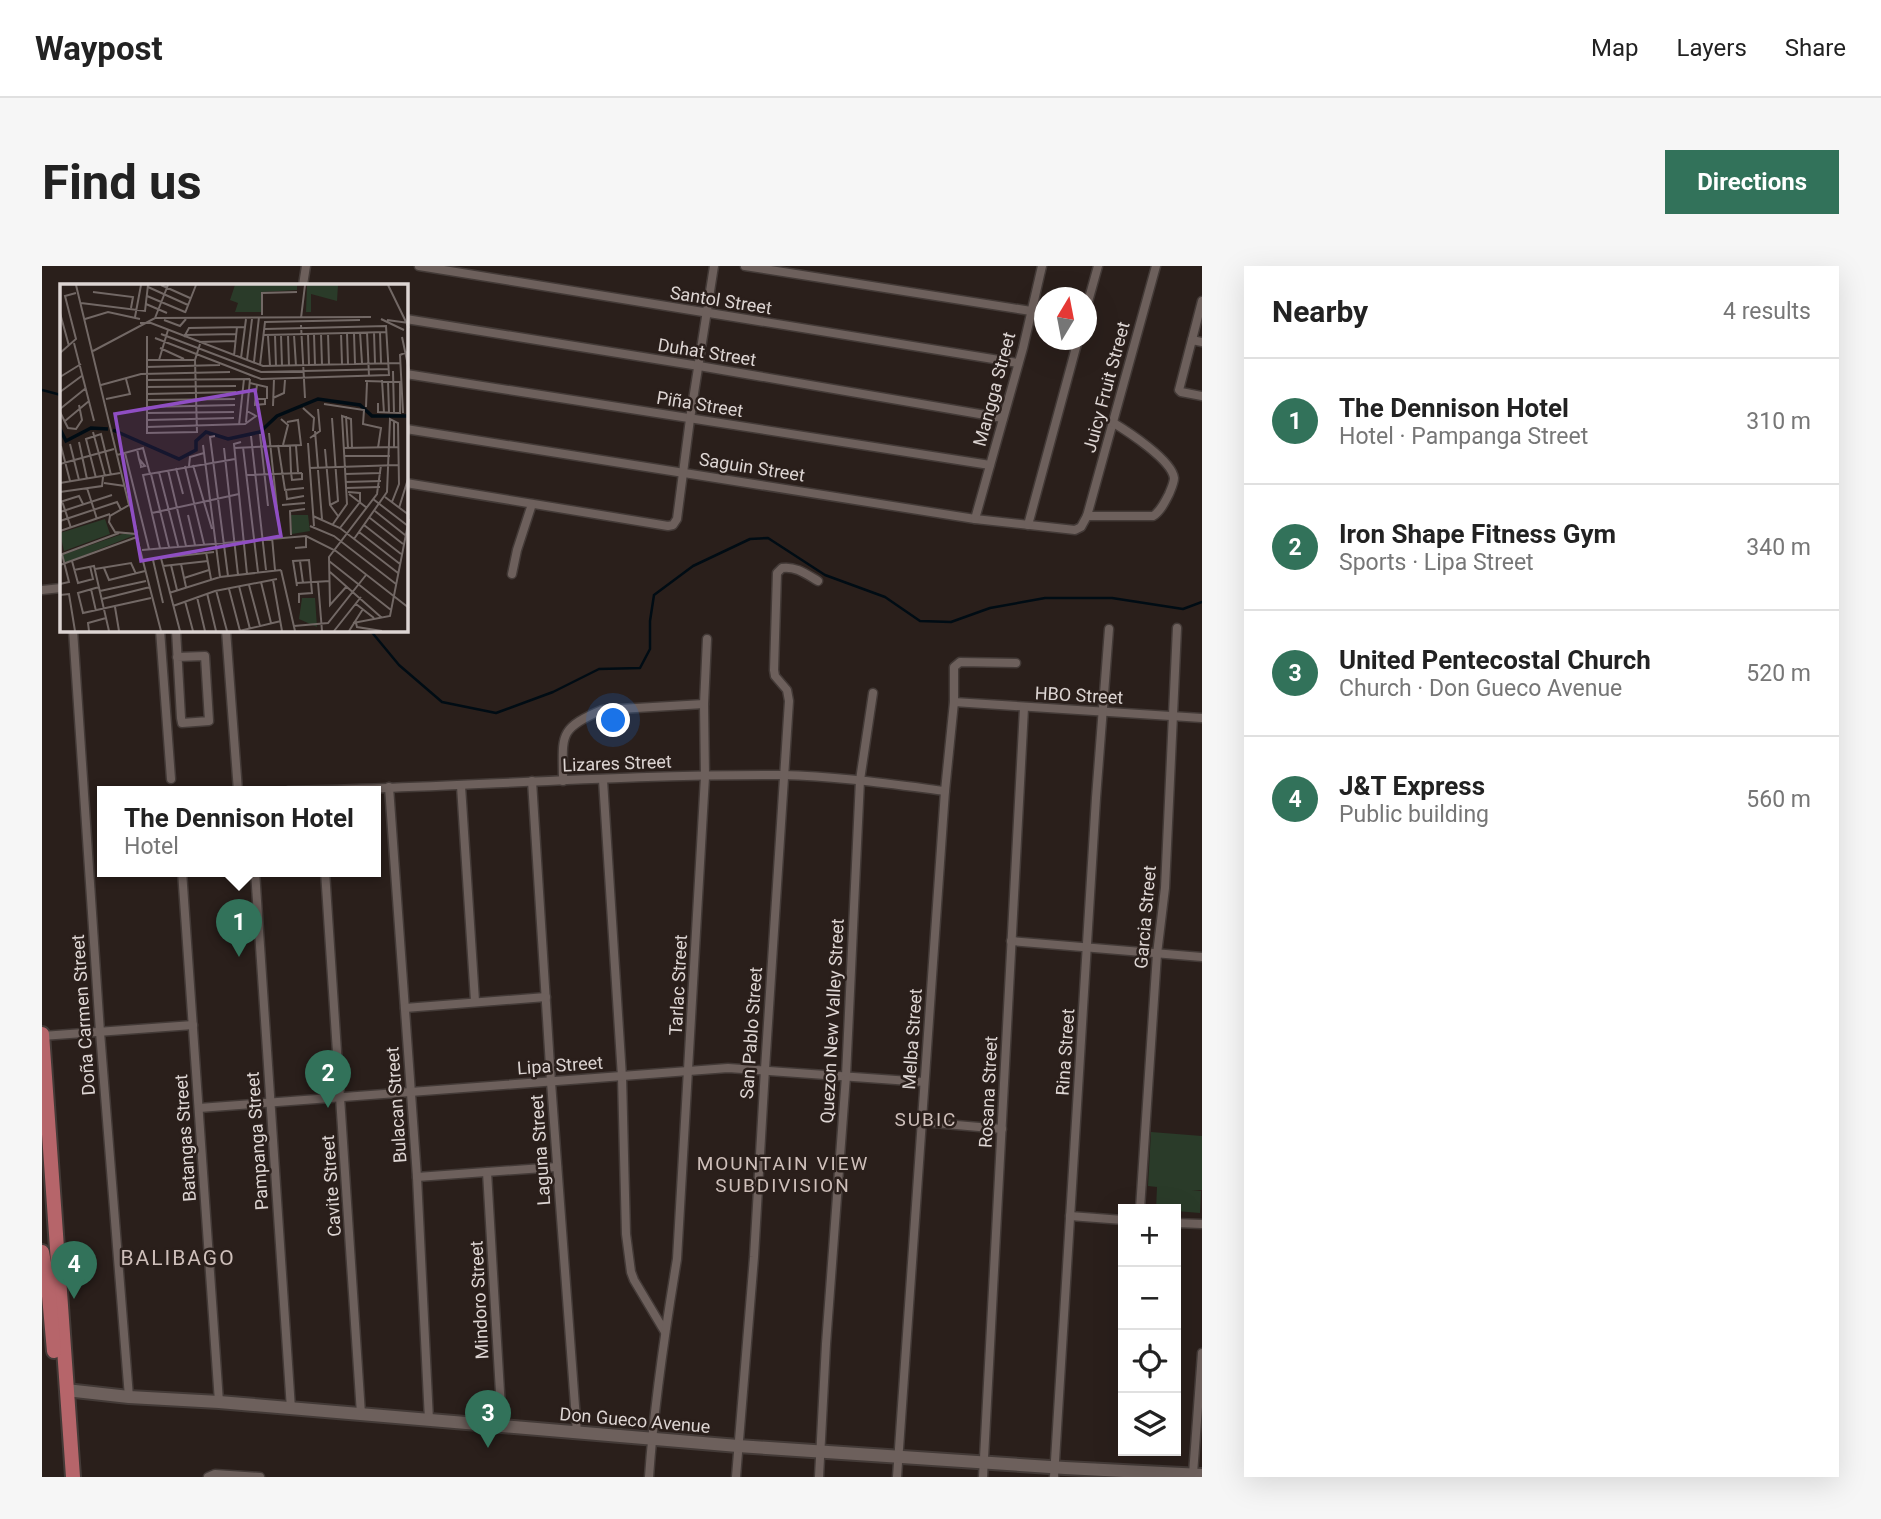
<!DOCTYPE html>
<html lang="en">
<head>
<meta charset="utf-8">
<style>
	:root { --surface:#fff; --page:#f6f6f6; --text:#222; --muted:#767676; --line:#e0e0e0; --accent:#32725a }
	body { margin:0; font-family:Roboto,sans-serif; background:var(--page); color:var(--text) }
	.controls { position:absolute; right:21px; bottom:21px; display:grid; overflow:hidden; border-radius:0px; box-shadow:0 7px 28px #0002 }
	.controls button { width:63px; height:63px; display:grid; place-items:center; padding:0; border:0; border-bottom:2px solid var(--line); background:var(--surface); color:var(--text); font:35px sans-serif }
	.compass { position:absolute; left:992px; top:21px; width:63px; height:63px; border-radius:50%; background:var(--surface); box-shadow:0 7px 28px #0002; rotate:10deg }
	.you { position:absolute; left:572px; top:455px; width:24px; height:24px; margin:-18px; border:5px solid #fff; border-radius:50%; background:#1a73e8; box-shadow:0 0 0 10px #1a73e833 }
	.badge { display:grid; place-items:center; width:46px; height:46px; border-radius:50%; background:var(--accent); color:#fff; font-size:23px; font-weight:700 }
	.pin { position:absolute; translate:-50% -58px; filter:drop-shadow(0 2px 4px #0008) }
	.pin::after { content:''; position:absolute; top:37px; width:24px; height:21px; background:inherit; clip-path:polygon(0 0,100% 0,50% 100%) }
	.popup { position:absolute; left:55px; top:520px; width:284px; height:91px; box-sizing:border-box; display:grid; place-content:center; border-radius:0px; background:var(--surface); filter:drop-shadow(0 2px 5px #0005); font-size:23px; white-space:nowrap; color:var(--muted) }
	.popup b { font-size:26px; color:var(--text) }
	.popup::after { content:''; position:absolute; left:50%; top:100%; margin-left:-14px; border:14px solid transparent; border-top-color:var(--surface) }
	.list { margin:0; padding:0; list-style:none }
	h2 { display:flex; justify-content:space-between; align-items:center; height:91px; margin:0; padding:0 28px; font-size:30px }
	h2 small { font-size:23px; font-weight:400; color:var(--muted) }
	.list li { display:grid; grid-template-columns:46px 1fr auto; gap:21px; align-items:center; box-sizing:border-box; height:126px; padding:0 28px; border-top:2px solid var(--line) }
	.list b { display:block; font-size:26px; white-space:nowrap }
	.list p { margin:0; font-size:23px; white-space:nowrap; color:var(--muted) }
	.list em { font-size:23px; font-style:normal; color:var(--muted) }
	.icon { flex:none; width:38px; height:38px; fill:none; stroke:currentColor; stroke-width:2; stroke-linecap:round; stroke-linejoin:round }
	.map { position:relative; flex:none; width:1160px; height:1211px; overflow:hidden; border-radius:0px }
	header { display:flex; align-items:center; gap:42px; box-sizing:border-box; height:98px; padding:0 35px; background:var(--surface); border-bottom:2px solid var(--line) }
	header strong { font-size:33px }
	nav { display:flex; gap:38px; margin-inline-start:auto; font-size:24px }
	.intro { display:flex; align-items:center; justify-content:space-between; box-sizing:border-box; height:168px; padding:0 42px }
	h1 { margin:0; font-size:49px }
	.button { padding:18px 32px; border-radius:0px; background:var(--accent); color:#fff; font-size:24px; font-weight:700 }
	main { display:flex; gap:42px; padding:0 42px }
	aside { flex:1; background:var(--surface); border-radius:0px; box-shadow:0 7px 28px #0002 }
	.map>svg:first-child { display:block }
	.green { fill:#2a3b29 }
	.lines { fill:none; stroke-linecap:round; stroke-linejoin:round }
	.stream { stroke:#000c14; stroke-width:2.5 }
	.minor-casing { stroke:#433a37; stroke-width:11 }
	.secondary-casing { stroke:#433a37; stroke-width:16 }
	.trunk-casing { stroke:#433a37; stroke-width:18 }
	.minor { stroke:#6d605c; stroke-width:8 }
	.secondary { stroke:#6d605c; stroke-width:12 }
	.trunk { stroke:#b6656a; stroke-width:14 }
	.labels { text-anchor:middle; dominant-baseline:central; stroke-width:5; stroke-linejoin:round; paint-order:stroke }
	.street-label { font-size:18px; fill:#ddd5d3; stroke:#2a1f1b }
	.neighbourhood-label { font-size:19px; letter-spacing:2px; fill:#cebfba; stroke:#2a1f1b }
	.quarter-label { font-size:21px; letter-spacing:2px; fill:#cebfba; stroke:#2a1f1b }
	.inset-river { fill:none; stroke:#000c14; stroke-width:3.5 }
	.inset-road { fill:none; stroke:#726865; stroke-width:2 }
	.view { fill:#8f4ec3; fill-opacity:0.15; stroke:#8f4ec3; stroke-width:3.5 }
	.inset-edge { fill:none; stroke:#ddd5d3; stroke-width:3.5 }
</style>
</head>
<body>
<header>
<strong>Waypost</strong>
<nav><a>Map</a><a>Layers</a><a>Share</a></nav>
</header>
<div class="intro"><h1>Find us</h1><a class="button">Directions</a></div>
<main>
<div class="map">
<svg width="1160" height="1211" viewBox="0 0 1160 1211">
	<rect width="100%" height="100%" fill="#2a1f1b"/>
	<path class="green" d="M1109 866 1160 870V924H1150L1159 925 1158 947 1134 945V943H1114L1115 921 1106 920Z"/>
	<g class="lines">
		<g class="stream">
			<path d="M0 124 19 129"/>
			<path d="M328 364 357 399 400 436 454 447 511 426 557 403 598 402 608 383V355L612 329 651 300 708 273 726 272 783 309 843 331 878 355 909 356 948 342 1003 332H1070L1141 343 1160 336"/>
		</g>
		<g class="minor-casing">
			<g id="minor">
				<path d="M377 0 976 97"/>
				<path d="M703 0 989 45"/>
				<path d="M261 19 264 0"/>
				<path d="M1160 35 1137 124 1139 126 1160 130"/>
				<path d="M1044 43 1056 0"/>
				<path d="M364 53 657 100 961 152"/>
				<path d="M1150 74 1160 76"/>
				<path d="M364 108 948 199"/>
				<path d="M364 163 933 253 1033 264 1039 261 1045 250 1114 0"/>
				<path d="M364 217 626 260 631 259 635 253 648 153 672 0"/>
				<path d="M1045 250H1111C1118 246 1123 236 1127 228 1129 223 1132 217 1132 212 1130 194 1085 165 1070 156"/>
				<path d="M933 253 981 82 1000 0"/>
				<path d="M986 259 1036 74"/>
				<path d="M470 308 475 284 490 238"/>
				<path d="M0 324 19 322"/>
				<path d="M31 364 58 766 87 1131"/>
				<path d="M118 364 129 513"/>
				<path d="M134 364 139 452 140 457 167 455 163 390 135 391"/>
				<path d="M184 364 196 525"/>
				<path d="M912 436 1160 452"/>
				<path d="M561 514 580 811 584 968 589 1006 592 1014 623 1066"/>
				<path d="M490 515 509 816 535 1167"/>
				<path d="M521 515C521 470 515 463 560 444L662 438"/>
				<path d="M419 520 433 735"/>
				<path d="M347 521 375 911 387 1154"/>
				<path d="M246 525C410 522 575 508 740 509 794 510 849 518 903 525"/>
				<path d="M140 605 177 1136"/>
				<path d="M213 605 249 1143"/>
				<path d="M283 605 319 1148"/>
				<path d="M969 675 1160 691"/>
				<path d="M363 742 504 731"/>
				<path d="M0 770 151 759"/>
				<path d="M157 842 686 802 882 816"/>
				<path d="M880 856 960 863"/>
				<path d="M445 906 460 1160"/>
				<path d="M375 911 515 901"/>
				<path d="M1098 943 1115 688 1123 622 1135 362"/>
				<path d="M1028 950 1081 954"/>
				<path d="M1134 957 1160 958"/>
				<path d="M1151 1208 1160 1087"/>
				<path d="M166 1211 173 1208 218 1211"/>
				<path d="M607 1211C612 1138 623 1065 635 993L663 511 662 438 665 373"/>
				<path d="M694 1211 712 991 723 803 747 435 745 424 733 410 732 404 735 307 740 302C754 300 764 308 776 315"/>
				<path d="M777 1211 784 1078 804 810 818 514 831 427"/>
				<path d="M855 1211 903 525 912 436V401L918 396 974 397"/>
				<path d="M941 1211 982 442"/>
				<path d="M1012 1211 1054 532 1067 363"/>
			</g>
		</g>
		<g class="secondary-casing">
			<path id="secondary" d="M24 1124 87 1131 177 1136 696 1180 1023 1202 1160 1209"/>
		</g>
		<g class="trunk-casing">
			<g id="trunk">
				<path d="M0 768 31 1211"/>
				<path d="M0 986 6 1019 12 1085"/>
			</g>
		</g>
		<use href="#minor" class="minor"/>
		<use href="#secondary" class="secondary"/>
		<use href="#trunk" class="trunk"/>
	</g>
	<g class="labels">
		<g class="street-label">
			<text transform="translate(679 34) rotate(9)">Santol Street</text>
			<text transform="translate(665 86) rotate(9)">Duhat Street</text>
			<text transform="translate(1064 121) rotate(-75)">Juicy Fruit Street</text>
			<text transform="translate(952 123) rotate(-75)">Mangga Street</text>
			<text transform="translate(658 138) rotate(9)">Piña Street</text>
			<text transform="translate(710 201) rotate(9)">Saguin Street</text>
			<text transform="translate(1037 429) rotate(3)">HBO Street</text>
			<text transform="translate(575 497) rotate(-2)">Lizares Street</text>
			<text transform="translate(1103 651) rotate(-85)">Garcia Street</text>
			<text transform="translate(636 719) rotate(-87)">Tarlac Street</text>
			<text transform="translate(41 749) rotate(-94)">Doña Carmen Street</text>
			<text transform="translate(790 755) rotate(-87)">Quezon New Valley Street</text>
			<text transform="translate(709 767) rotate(-86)">San Pablo Street</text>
			<text transform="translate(870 773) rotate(-86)">Melba Street</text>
			<text transform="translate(1023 786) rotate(-86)">Rina Street</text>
			<text transform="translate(518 799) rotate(-4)">Lipa Street</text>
			<text transform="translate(946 826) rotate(-87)">Rosana Street</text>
			<text transform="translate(354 839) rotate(-94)">Bulacan Street</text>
			<text transform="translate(143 872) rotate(-94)">Batangas Street</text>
			<text transform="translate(215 875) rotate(-94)">Pampanga Street</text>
			<text transform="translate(498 884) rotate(-94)">Laguna Street</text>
			<text transform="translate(289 920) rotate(-94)">Cavite Street</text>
			<text transform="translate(437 1034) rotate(-93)">Mindoro Street</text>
			<text transform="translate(593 1154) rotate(5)">Don Gueco Avenue</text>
		</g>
		<g class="neighbourhood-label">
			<text x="884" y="853">SUBIC</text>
			<text x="741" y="897">MOUNTAIN VIEW<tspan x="741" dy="22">SUBDIVISION</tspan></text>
		</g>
		<g class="quarter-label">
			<text x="136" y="992">BALIBAGO</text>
		</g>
	</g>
	<g transform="translate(18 18)">
		<rect width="348" height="348" fill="#2a1f1b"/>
		<path d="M175 1H237V6L201 8V28H175L178 19 170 16ZM247 1H278L277 17 251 10V28H246ZM231 231H248L250 247 232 250ZM45 235 50 250 4 267 0 249ZM68 248 75 251 5 279 2 271ZM242 314H255L257 343 239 335Z" fill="#2a3b29"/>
		<path class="inset-river" d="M0 145 6 157 31 144 48 145M53 146 119 175 136 166V157L146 148 168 155 200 148 217 132 258 115 300 121 312 132H349"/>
		<path class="inset-road" d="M16 1 69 221 50 232 49 238 55 248 76 250 101 347M101 1 130 14M328 1 349 44M88 3 128 21M33 8 73 13 71 24M87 12 125 28M21 19 85 27 88 1M86 20 107 29M0 29 9 62M125 29 136 1M202 31V9L237 8M75 33 81 1M95 34 108 1M241 34 245 1M25 35 48 28 80 35M321 35 344 46M104 36 120 42 126 35M327 36 349 39M80 39H91L203 82 340 79M241 41 245 114M300 48 302 79M307 48 309 92M314 48 315 79M320 48 321 79M268 49 269 81M281 49 282 80M287 49 288 80M294 49 295 80M101 50 201 88 329 85M248 50 249 81M254 50 255 81M261 50 262 81M125 51 176 50M204 51 327 48M215 51 216 82M221 51 222 82M228 51 229 82M234 51 236 82M87 52V149L137 148 135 76 140 60M208 52 210 82M124 53 129 44 185 43M342 53 349 86M95 54 201 95 329 91 326 42 205 45M139 58 176 57M14 59 34 137M100 64 124 75M33 67 95 34 311 33M0 69 16 55 5 12 16 9M174 72 177 43M181 74 186 35M86 76H135M99 76 108 46M187 76 192 35M194 78 199 33M200 81 205 38 300 36M86 83 160 81M333 87 334 129M0 93 21 80M86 96 190 95M322 96 324 129M305 97 340 98V129L318 128V119M328 97 329 129M190 99 207 103V115M41 101 81 90 170 88M86 103 176 102M0 108 23 91M86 110 176 108M213 114 224 109 225 96M46 115 70 110 66 95M195 115H205V120L195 121V120L196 108 197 101M86 116 175 115M264 120 304 126 303 140 321 144 318 164M213 122 214 95M87 123 175 121M306 123 307 98M243 124 254 134 253 147M0 125 26 104M0 128 8 144 16 145 22 136 19 121M87 129 174 128M343 129 340 71 347 68M286 132 288 164M221 135 228 141 223 161M87 136 174 134M5 137 29 117M334 137V163M186 138 190 95M179 141 184 95M87 143 185 140 196 132 187 127M255 147 258 183M33 148 45 192M209 149 220 252M200 150 208 222M155 152 150 153 168 292M191 152 206 286M250 154 260 147 258 125M19 158 27 195M181 158 174 160 187 290M248 159 254 242M10 160 19 196M143 161 160 293M218 161 225 206 244 204M1 162 10 197M230 162 231 188M236 162 238 188M183 163 198 288M164 164 178 291M174 164 241 161 238 136 227 138M283 164 338 163M77 165 79 175 81 182V183L85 182 79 175M265 165 270 221 278 232M65 169 89 265M57 171 83 164 90 190M284 172H330M0 180 54 165M133 181 152 245M125 182 144 260M129 182 130 173 144 169M116 184 123 210M249 184 338 181M108 186 126 262M258 186 262 235M99 188 118 262M231 188 232 196 242 195V189M91 190 109 263M285 190 321 189M186 191 242 189M36 194 26 155 41 150 51 191M285 198 321 197M0 199 60 189M44 199 65 202M27 204 37 235M286 204 320 203M226 206 227 215 244 212M0 208 42 202 43 193M289 210 307 224M325 213 349 231M313 215 348 242M2 217 11 244M0 218 19 212 23 220M70 220 77 249M222 221 245 219M270 221 278 217 272 134M339 224 348 195M315 227 345 251M0 228 52 211M92 229 179 210M128 231 135 261M253 232 280 244 338 289M310 234 343 260M0 237 57 218 61 226M273 240 287 220 282 132 291 135 292 164M304 241 341 270M250 242 274 252 336 300M280 244 300 218V209L288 208M0 247 50 230M299 248 340 280M231 251 230 227 245 225M212 253 215 286M294 255 327 208 330 135 338 139 339 200 332 218M100 264 83 191 175 175M235 264 246 263V252M82 266 246 252 276 267 349 324M146 268 151 295M0 271 59 249M93 276 103 319M12 277 18 299 33 295 30 282M240 277 243 299M269 277 331 326M121 280 126 303M0 281 77 253M111 281 117 306M103 282 148 277M44 284 49 296 85 287M35 285 71 279 76 290M14 286 34 282 49 347M221 286 235 347M270 288 322 334M124 294 149 286M213 296 222 347M201 298 211 339M258 298 262 347M237 299 270 297M0 300 9 298 2 270M189 301 200 342M179 302 190 345M237 302 233 277 249 276 252 309 239 310V319M287 302 270 321 269 273 317 210 321 181M39 303 18 309 23 329 91 314M31 305 36 327M169 305 180 347M156 306 167 347M40 307 86 297M109 309 160 293 221 286M147 309 156 347M0 311 9 310 15 347M137 313 145 347M42 315 90 303M125 317 133 347M296 320 314 334M113 322 155 307 217 295M55 323 59 347M293 339 330 332 349 235M296 339 297 343 322 347M234 342 268 339 306 291M29 347 28 339 46 334M120 347 101 274 154 268M179 347 221 337M274 347 301 313M289 347 303 325"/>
		<path class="view" d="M195 106 221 252 81 277 55 130Z"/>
		<rect width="348" height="348" class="inset-edge"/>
	</g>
</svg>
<div class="controls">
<button>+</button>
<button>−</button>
<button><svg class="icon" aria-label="locate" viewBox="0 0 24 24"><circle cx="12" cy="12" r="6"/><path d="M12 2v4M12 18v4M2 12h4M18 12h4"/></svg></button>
<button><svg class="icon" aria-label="layers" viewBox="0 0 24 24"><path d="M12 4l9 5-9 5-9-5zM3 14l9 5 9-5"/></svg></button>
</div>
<svg class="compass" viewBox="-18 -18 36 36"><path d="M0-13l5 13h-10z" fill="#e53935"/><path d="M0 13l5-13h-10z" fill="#767676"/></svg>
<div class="you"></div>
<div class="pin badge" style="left:197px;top:691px">1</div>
<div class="popup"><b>The Dennison Hotel</b>Hotel</div>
<div class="pin badge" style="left:286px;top:842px">2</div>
<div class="pin badge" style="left:446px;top:1182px">3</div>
<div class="pin badge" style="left:32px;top:1033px">4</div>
</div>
<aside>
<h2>Nearby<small>4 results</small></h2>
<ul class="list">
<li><span class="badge">1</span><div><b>The Dennison Hotel</b><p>Hotel · Pampanga Street</p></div><em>310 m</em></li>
<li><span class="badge">2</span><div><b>Iron Shape Fitness Gym</b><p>Sports · Lipa Street</p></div><em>340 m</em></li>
<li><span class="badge">3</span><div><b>United Pentecostal Church</b><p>Church · Don Gueco Avenue</p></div><em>520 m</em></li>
<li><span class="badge">4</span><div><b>J&amp;T Express</b><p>Public building</p></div><em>560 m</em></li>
</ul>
</aside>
</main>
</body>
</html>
